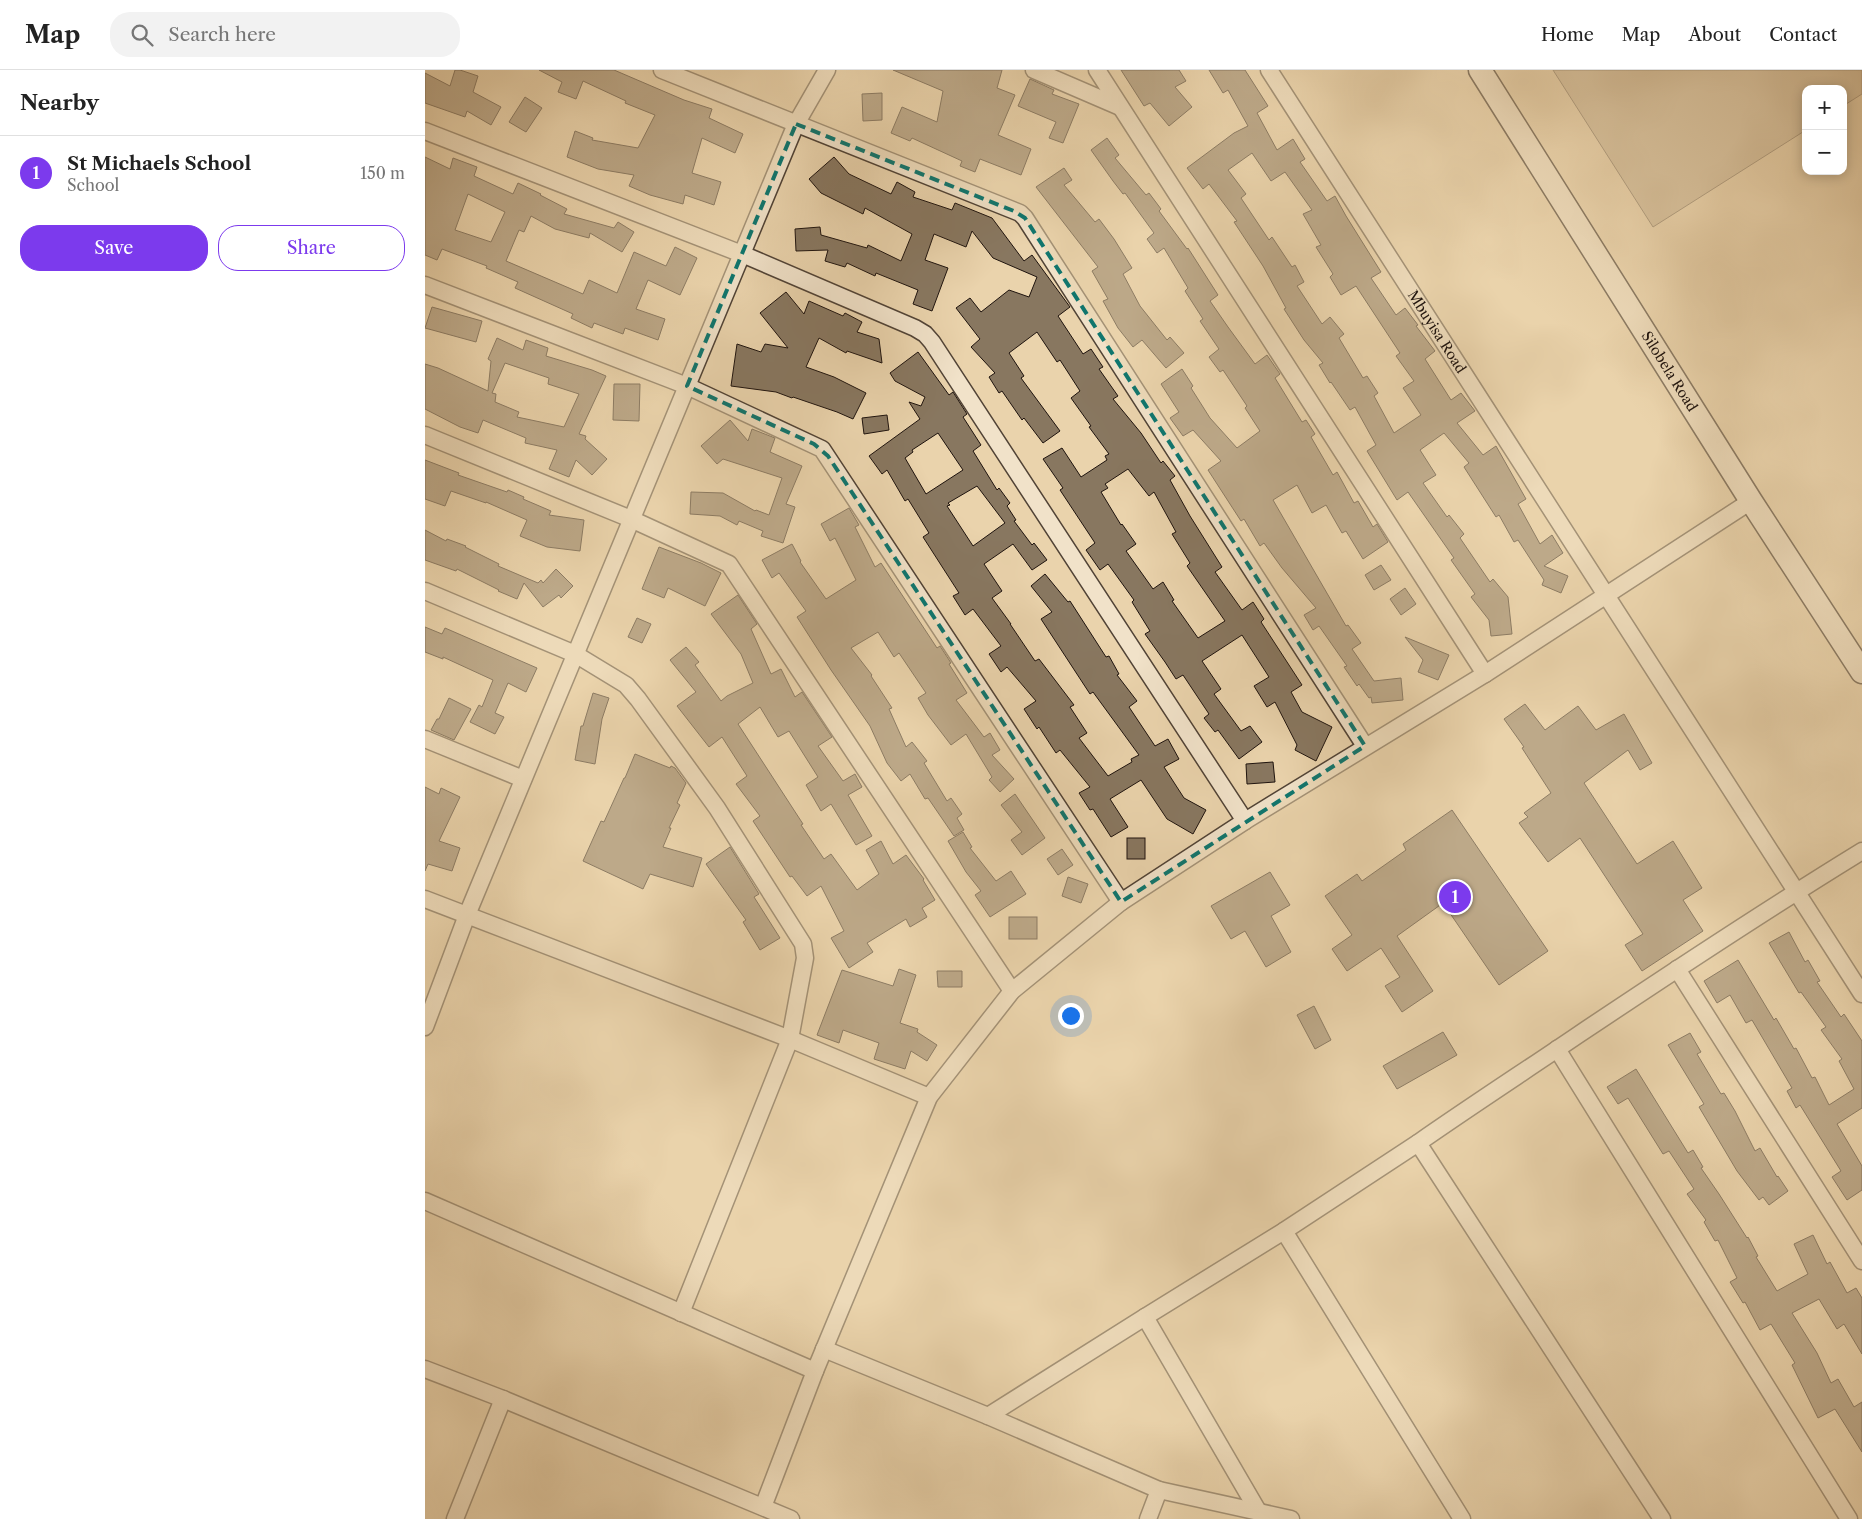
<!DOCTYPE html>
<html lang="en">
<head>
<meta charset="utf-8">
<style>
	:root { --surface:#fff; --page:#f2f2f2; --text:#222; --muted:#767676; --line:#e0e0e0; --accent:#7c3aed }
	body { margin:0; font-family:"Libre Caslon Text",serif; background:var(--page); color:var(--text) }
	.controls { position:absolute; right:15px; top:15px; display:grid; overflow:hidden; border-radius:10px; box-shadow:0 2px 12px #0003 }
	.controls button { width:45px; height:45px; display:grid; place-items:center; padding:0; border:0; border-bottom:1px solid var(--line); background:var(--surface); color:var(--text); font:25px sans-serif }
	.you { position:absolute; left:645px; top:945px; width:18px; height:18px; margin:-12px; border:4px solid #fff; border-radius:50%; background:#1a73e8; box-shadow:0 0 0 8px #1a73e833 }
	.badge { display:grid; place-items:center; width:32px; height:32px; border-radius:50%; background:var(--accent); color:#fff; font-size:16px; font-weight:700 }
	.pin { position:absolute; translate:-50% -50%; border:2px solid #fff; box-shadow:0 1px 5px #0006 }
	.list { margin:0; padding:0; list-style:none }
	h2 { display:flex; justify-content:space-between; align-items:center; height:65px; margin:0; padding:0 20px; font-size:21px }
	h2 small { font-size:16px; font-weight:400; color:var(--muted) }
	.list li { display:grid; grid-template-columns:32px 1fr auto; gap:15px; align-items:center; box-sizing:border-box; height:75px; padding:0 20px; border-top:1px solid var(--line) }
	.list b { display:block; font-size:19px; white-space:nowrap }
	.list p { margin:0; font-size:16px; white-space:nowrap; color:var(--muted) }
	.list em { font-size:16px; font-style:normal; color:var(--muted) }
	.actions { display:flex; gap:10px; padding:15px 20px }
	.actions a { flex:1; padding:11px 0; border:1px solid var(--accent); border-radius:20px; text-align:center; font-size:18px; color:var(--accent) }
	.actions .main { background:var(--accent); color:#fff }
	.icon { flex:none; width:28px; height:28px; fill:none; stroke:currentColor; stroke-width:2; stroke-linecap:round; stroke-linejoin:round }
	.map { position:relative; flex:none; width:1437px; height:1449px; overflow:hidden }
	header { display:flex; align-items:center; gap:30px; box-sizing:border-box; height:70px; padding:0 25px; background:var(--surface); border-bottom:1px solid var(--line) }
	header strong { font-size:24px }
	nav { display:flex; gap:28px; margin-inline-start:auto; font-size:18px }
	.search { width:350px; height:45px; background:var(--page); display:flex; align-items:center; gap:12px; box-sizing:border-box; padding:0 18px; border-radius:20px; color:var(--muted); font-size:19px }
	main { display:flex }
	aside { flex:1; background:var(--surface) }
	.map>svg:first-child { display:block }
	.green { fill:#c7b291; stroke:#726250 }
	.building { fill:#887760; stroke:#1e130e; fill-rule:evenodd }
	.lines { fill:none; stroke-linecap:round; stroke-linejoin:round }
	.street-casing { stroke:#514336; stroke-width:19 }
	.secondary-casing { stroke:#1e130e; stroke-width:25 }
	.street { stroke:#f1e2c9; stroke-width:16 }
	.secondary { stroke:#f1e2c9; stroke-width:22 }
	.marked { fill:none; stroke:#0f766e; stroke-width:4; stroke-dasharray:10 6; stroke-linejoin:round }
	.labels { text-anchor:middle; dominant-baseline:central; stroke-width:4.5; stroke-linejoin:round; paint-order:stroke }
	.street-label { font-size:14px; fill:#1e130e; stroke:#f1e2c9 }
</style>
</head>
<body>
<header>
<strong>Map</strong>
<div class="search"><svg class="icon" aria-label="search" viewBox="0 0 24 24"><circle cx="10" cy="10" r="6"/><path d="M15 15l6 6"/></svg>Search here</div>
<nav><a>Home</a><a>Map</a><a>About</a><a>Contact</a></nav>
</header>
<main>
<aside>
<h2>Nearby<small></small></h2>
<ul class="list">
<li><span class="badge">1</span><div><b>St Michaels School</b><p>School</p></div><em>150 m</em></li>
</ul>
<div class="actions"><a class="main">Save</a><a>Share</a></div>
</aside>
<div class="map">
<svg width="1437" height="1449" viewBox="0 0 1437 1449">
	<rect width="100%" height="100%" fill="#ead3ac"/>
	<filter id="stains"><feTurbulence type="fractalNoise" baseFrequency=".004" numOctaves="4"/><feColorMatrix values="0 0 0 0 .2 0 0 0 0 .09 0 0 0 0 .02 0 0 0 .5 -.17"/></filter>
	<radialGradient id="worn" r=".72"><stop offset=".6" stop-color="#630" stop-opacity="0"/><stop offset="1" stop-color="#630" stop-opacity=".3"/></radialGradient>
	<path class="green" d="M1128 0H1437V24L1418 36V19H1381V60L1228 157Z"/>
	<g class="building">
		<path d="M30 0H35L53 6 48 22 76 37 66 55 42 41 40 47 0 33V3L25 16Z"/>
		<path d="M114 0H189L259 30 287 39 284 48 318 64 310 83 277 68 267 103 296 112 289 135 260 125 258 134 225 125 204 116 209 105 173 99 142 87 150 61 168 68 167 70 213 78 230 45 200 33 201 31 158 11 151 29 133 22 137 12Z"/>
		<path d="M468 0H577L572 18 590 25 573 65 606 79 596 105 555 89 550 102 535 96 537 91 487 68 485 71 466 63 477 37 512 52 518 21Z"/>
		<path d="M696 0H754L761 11 750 17 767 37 744 56 725 33 719 36Z"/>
		<path d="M784 0H820L843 36 832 43 852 80 868 69 880 89 875 92 902 131 910 126 921 146 956 202 946 208 971 245 980 238 993 255 991 256 1010 281 1000 289 1026 330 1036 323 1050 341 1032 353 1058 385 1071 376 1101 429 1093 434 1115 474 1127 465 1138 483 1119 496 1143 506 1136 523 1117 515 1119 510 1093 470 1089 472 1074 445 1071 447 1039 397 1044 393 1019 363 995 380 1011 405 998 413 1022 447 1024 445 1039 464 1035 468 1065 512 1068 509 1083 527 1087 564 1066 566 1064 550 1046 527 1050 524 1026 490 1029 488 983 422 972 430 942 381 951 375 930 337 925 340 906 312 905 313 894 295 898 293 879 270 859 239 861 238 838 196 809 152 812 151 784 114 778 119 762 98 809 63 823 56 803 20 798 23ZM827 83 846 111 860 102 887 140 878 144 896 175 891 177 908 204 905 207 916 225 931 216 975 283 971 286 989 311 978 318 996 345 969 363 949 326 953 323 942 306 938 308 914 268 919 264 905 247 897 254 872 216 879 212 870 195 867 197 847 167 844 170 816 128 821 124 803 100Z"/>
		<path d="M605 9 629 20 627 24 654 34 638 73 624 68 631 52 593 36Z"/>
		<path d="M457 23V50L438 51 437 24Z"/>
		<path d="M100 27 117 38 101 62 84 52Z"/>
		<path d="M682 68 694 85 690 88 721 125 724 123 736 139 734 141 762 179 763 178 793 225 785 231 803 257 830 294 842 285 855 304 850 308 877 352 881 350 890 364 886 367 908 405 912 402 929 433 933 431 948 457 952 454 963 472 938 489 921 461 917 463 901 435 887 443 872 415 848 430 921 556 923 555 936 573 927 579 949 611 976 608 978 630 947 633 946 627 944 628 934 614 932 616 919 597 922 596 894 556 888 560 879 545 891 538 857 498 839 473 835 476 819 449 816 451 783 400 796 391 768 360 758 366 745 348 754 342 736 314 757 299 768 316 766 318 785 348 812 378 835 361 820 338 822 336 798 300 795 302 784 287 794 279 775 251 778 249 760 221 763 218 739 178 732 183 722 169 729 163 700 123 698 124 688 111 666 80Z"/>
		<path d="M0 87 25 99 28 88 52 97 49 106 88 124 93 113 116 124 115 125 142 139 139 144 189 158 193 152 209 162 197 182 165 163 164 168 130 159 106 146 99 162 94 160 81 191 158 224 164 210 192 223 209 182 241 196 250 177 272 188 255 225 223 210 211 239 240 249 233 270 200 258 198 264 169 253 167 258 146 248 148 244 90 218 93 212 61 198 62 196 17 179 12 190 0 185ZM43 124 80 142 66 172 30 160Z"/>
		<path d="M409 87 424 104 466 124 472 112 490 122 488 127 527 140 530 133 567 148 599 191 607 185 645 237 633 246 658 284 666 279 678 297 674 299 693 326 688 329 716 363 736 393 738 391 750 406 745 410 765 446 797 497 790 502 817 540 828 532 839 549 836 552 877 615 866 622 877 642 907 657 891 691 870 680 872 675 850 632 842 637 829 616 844 607 817 565 777 591 796 619 789 624 816 661 825 656 837 672 814 689 793 660 790 662 779 648 784 644 758 605 751 609 740 592 720 564 725 561 707 532 709 530 683 494 675 500 661 480 670 473 635 420 638 418 618 389 637 378 656 407 682 390 680 386 684 384 664 357 666 356 646 328 655 321 635 290 632 292 612 262 584 283 599 306 596 308 635 361 618 373 599 348 597 350 577 321 574 323 564 307 570 303 546 277 555 269 531 238 545 228 556 242 584 220 604 227 612 207 568 188 547 161 541 177 509 164 500 190 523 198 507 241 488 234 493 220 451 203 450 206 422 193 420 197 400 191 403 180 371 181 370 159 395 157 396 165 442 178 443 175 476 191 487 164 440 138 438 144 396 123 384 109ZM703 399 724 426 729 422 751 462 747 464 765 493 762 496 800 551 773 568 747 531 749 530 738 512 728 519 701 481 711 474 697 454 696 455 676 422 683 418 680 414Z"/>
		<path d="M639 98 647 110 639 115 670 152 674 149 689 169 707 198 698 204 715 236 742 270 745 267 759 283 741 298 717 270 708 277 693 258 678 231 683 229 667 201 673 197 611 117Z"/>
		<path d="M361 222 379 244 384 231 418 246 420 243 437 252 432 262 454 269 457 293 422 281 421 283 394 268 381 297 409 307 441 323 428 349 412 342 368 327 367 328 351 322 306 316 312 274 336 282 340 274 363 278 335 243Z"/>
		<path d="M7 237 57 251 51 272 0 258Z"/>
		<path d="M72 268 98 280 101 270 123 278 121 286 167 300 181 306 154 364 161 366 160 369 182 389 167 405 151 390 144 407 124 399 132 380 100 373 101 368 58 350 53 363 35 357 0 339V294L13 298 63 321 66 291 63 289ZM80 293 124 308 123 314 154 324 139 357 92 347 94 342 70 332 71 324 67 323Z"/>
		<path d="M493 282 524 325 528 322 542 344 538 347 556 375 548 381 572 420 574 418 585 433 582 436 591 450 589 451 607 475 609 473 622 490 607 500 588 474 559 494 577 521 567 528 586 554H585L610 591 614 589 649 635 645 637 662 663 654 668 683 706 707 692 706 689 714 685 668 622 665 624 616 549 627 542 606 516 620 504 643 532 645 531 681 587 684 586 694 604 692 605 712 631 704 637 730 676 743 669 754 689 739 697 759 728 781 740 768 764 742 749 716 710 685 729 703 757 686 767 668 739 665 740 654 723 665 717 635 680 631 683 614 657 612 659 599 639 611 631 582 597 576 602 564 584 576 576 548 539 540 545 528 526 534 523 498 467 504 463 483 429 480 431 462 400 457 404 444 386 495 349 484 332 496 336 500 327 470 311 465 303ZM513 363 538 400 501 424 480 388 488 382 487 380ZM552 416 580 453 548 476 522 436 525 435 523 433Z"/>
		<path d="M189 314H215L214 351 188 350Z"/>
		<path d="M462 345 464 360 439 364 437 348Z"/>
		<path d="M305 350 323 371 327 359 350 368 345 382 377 396 361 434 370 437 358 473 336 466 338 461 314 451 312 455 295 446 265 444 266 422 298 423 330 441 331 440 344 445 357 408 298 389 292 394 276 376Z"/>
		<path d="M0 390 34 403 33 405 82 422 83 420 99 427 98 429 126 441 124 445 159 450 155 481 122 477 95 466 102 450 61 432V433L26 421 20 436 0 429Z"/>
		<path d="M424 438 434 455 430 457 450 497 456 493 512 578 515 576 526 593 524 594 542 623 531 630 559 667 565 663 575 680 567 685 589 709 575 722 564 710 567 707 541 664 526 675 503 645 493 628 501 623 474 583 469 587 453 562 426 578 447 605 446 606 467 638 464 639 481 677 487 672 502 691 499 693 522 731 526 728 537 744 532 748 539 760 529 766 503 728 500 729 485 704 476 711 462 693 445 656 406 600 372 547 381 541 354 503 347 508 337 490 367 474 376 491 375 492 401 529 431 510 410 468 405 471 396 454Z"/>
		<path d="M0 460 21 471 22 469 41 476 40 477 74 494 73 496 113 513 116 510 118 513 131 499 148 516 136 528 134 525 118 537 99 513 92 529 73 521 74 520 32 499 31 501 0 490Z"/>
		<path d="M234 477 276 493 296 503 280 536 243 518 239 528 217 519Z"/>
		<path d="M956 495 966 510 949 520 940 505Z"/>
		<path d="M980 518 991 534 976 545 965 529Z"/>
		<path d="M313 525 332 554 326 559 346 604 356 599 370 627 377 622 407 667 393 676 418 711 430 704 437 717 423 725 447 766 431 775 406 734 396 741 381 715 393 707 364 661 353 667 335 637 313 654 378 754 376 755 399 789 406 784 432 820 454 804 441 780 456 771 468 794 481 785 499 809 498 810 510 830 497 838 502 847 485 857 481 849 442 873 448 882 424 898 406 868 419 861 396 816 382 826 367 806 365 807 328 751 335 746 311 714 322 706 297 667 284 677 252 636 271 622 245 590 261 577 274 592 270 595 296 631 302 626 328 613 316 584 286 544Z"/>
		<path d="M212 548 226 554 217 573 203 567Z"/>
		<path d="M0 557 17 564 20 558 112 598 101 622 83 613 70 643 79 647 70 664 45 652 54 635 57 637 68 610 18 587V589L0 582Z"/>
		<path d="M980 567 1024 585 1013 610 993 602 998 590Z"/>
		<path d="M168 623 184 628 177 649 170 694 150 690 156 656H158Z"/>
		<path d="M24 628 46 639 29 670 6 660 12 649H14Z"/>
		<path d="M1100 634 1120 660 1153 636 1171 660 1199 644 1227 693 1215 700 1203 680 1159 713 1212 794 1248 771 1277 818 1258 830 1278 861 1217 901 1200 875 1218 864 1155 768 1123 792 1094 753 1103 747 1099 743 1126 723 1097 678 1099 677 1079 649Z"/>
		<path d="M210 684 245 698 246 696 250 698 261 713 252 733 255 735 244 758H246L238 777 277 788 268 817 225 804 218 819 158 791 176 751 179 752 199 708H200Z"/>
		<path d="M848 692 850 712 822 714 821 694Z"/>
		<path d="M0 717 14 724 16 718 35 727 14 771 35 778 27 801 3 794 0 801Z"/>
		<path d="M590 724 620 768 597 785 586 770 597 762 576 735Z"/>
		<path d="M1027 740 1123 881 1074 915 1018 833 972 866 1008 921 977 942 960 916 975 907 956 878 922 901 907 879 927 865 900 826 932 804 937 811 981 780 978 774Z"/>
		<path d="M538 762 547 777 545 778 571 811 586 801 601 824 565 847 550 825 556 821 541 802 523 771Z"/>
		<rect x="702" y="768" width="18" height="21"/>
		<path d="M305 777 334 824 329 827 355 868 335 880 318 852 321 850 281 794Z"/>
		<path d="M637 779 648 795 633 805 622 789Z"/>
		<path d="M845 802 865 835 846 846 866 882 841 897 820 861 806 869 786 836Z"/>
		<path d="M643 807 663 814 656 833 637 826Z"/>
		<rect x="584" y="847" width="28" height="22"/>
		<path d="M1364 862 1380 892 1383 890 1395 911 1392 912 1416 947 1419 944 1437 971V1038L1412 1054 1437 1096V1120L1422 1130 1407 1107 1416 1101 1375 1035 1371 1038 1362 1021 1367 1018 1327 950 1321 953 1305 925 1292 933 1279 911 1313 890 1349 950 1351 948 1369 979 1371 978 1387 1008 1390 1007 1404 1035 1429 1019 1414 991 1417 989 1396 960 1401 957 1376 922 1374 923 1344 873Z"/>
		<path d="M474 899 491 905 475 953 493 959 492 962 512 975 502 991 486 981 480 999 449 989 454 973 418 960 414 973 392 965 417 900 468 916Z"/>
		<path d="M512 901H537V917H513Z"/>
		<path d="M889 936 906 970 890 979 872 945Z"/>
		<path d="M1018 962 1032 985 972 1019 958 996Z"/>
		<path d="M1265 963 1276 982 1272 984 1296 1024 1299 1023 1310 1041 1330 1081 1335 1078 1352 1107 1353 1106 1363 1121 1344 1135 1338 1127 1334 1130 1312 1101 1274 1037 1279 1034 1243 975Z"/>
		<path d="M1211 999 1263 1083 1268 1080 1278 1097 1276 1098 1294 1124 1322 1168 1323 1167 1333 1186 1331 1187 1352 1221 1383 1204 1369 1174 1388 1165 1402 1194 1405 1192 1422 1223 1431 1218 1437 1228V1284L1419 1254 1412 1259 1394 1229 1367 1243 1392 1283 1406 1313 1413 1309 1429 1337 1437 1332V1382L1410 1339 1393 1348 1367 1295 1370 1293 1346 1254 1335 1260 1320 1232 1318 1233 1305 1212 1312 1208 1293 1170 1290 1171 1279 1152 1281 1150 1262 1124 1269 1119 1244 1081 1238 1084 1203 1028 1193 1034 1182 1017Z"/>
	</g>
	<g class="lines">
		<g class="street-casing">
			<g id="street">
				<path d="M237 0 595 143 600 148 940 676"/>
				<path d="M609 0 695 37"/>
				<path d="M672 0 1060 604"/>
				<path id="s1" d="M844 0 1437 924"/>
				<path d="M0 61 317 184 490 258 500 264 507 272 820 751"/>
				<path d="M0 215 262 316 397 379 696 832 820 751 1060 604 1326 431"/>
				<path d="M0 365 206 449 304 494 587 921"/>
				<path d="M0 521 150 584 201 615 213 629 292 738 378 874 380 888 365 969 256 1243"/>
				<path d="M0 669 98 709"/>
				<path d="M0 829 365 969 504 1027"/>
				<path d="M1252 899 1437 1191"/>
				<path d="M0 957 42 845 371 54 402 0"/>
				<path d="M1132 979 1424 1449"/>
				<path d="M993 1073C1046 1036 1100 1001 1153 965 1247 902 1341 840 1437 781"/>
				<path d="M0 1131 390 1301 338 1437"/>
				<path d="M859 1161 1037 1449"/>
				<path d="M399 1279 563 1346 734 1420 866 1449"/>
				<path d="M0 1299 78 1329 366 1449"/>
				<path d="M390 1301 504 1027 587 921 696 832"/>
				<path d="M563 1346 720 1247"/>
				<path d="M833 1441 720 1247 859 1161 993 1073 1237 1449"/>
				<path d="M30 1449 78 1329"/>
				<path d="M723 1449 734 1420"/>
			</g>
		</g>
		<g class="secondary-casing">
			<g id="secondary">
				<path id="s2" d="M1055 0 1326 431 1437 602"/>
			</g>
		</g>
		<use href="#street" class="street"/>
		<use href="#secondary" class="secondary"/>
	</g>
	<path d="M0 0H1437V1449H0ZM371 54 589 141 600 148 940 676 696 832 403 386 389 374 262 316Z" fill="#ead3ac" fill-opacity=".55" fill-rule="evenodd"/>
	<path class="marked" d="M371 54 589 141 600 148 940 676 696 832 403 386 389 374 262 316Z"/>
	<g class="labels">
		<g class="street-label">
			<text stroke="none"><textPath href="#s1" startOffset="311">Mbuyisa Road</textPath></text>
			<text stroke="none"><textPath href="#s2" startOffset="356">Silobela Road</textPath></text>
		</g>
	</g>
	<rect width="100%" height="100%" filter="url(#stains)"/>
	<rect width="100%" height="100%" fill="url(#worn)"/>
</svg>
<div class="controls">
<button>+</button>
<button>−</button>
</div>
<div class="you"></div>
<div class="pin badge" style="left:1030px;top:827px">1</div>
</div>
</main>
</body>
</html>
